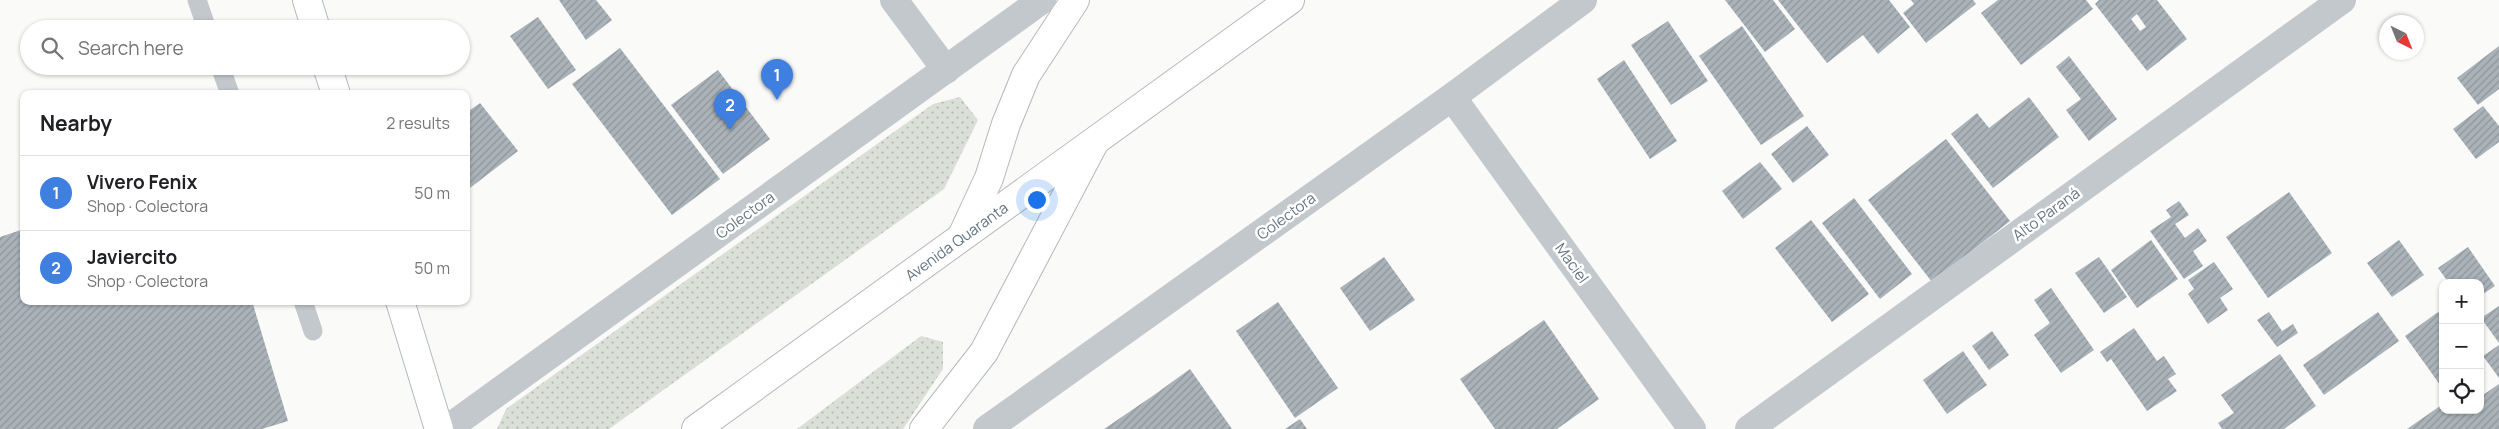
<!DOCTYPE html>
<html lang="en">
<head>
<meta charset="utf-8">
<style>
	:root { --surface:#fff; --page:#f2f2f2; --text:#202124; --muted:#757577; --line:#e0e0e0; --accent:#2563eb }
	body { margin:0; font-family:Manrope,sans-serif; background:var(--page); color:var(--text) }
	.controls { position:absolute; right:15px; bottom:15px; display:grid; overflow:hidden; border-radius:10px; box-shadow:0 1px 4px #0004 }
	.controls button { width:45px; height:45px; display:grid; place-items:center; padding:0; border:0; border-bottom:1px solid var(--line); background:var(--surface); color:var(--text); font:25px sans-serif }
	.compass { position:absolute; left:2379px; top:15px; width:45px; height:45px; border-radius:50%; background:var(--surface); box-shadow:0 1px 4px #0004; rotate:137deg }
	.you { position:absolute; left:1036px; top:199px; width:18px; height:18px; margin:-12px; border:4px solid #fff; border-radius:50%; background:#1a73e8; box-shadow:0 0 0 8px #1a73e833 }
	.badge { display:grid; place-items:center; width:32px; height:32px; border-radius:50%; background:var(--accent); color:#fff; font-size:16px; font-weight:700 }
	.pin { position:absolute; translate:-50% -41px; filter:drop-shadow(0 1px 2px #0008) }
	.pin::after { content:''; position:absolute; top:26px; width:18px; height:15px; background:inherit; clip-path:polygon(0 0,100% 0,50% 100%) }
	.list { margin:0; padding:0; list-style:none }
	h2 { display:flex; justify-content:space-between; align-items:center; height:65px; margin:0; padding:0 20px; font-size:21px }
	h2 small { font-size:16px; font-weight:400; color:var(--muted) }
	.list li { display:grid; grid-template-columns:32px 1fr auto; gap:15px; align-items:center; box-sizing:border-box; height:75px; padding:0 20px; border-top:1px solid var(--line) }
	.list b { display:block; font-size:19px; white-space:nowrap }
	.list p { margin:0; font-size:16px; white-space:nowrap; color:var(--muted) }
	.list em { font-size:16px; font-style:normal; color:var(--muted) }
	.icon { flex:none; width:28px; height:28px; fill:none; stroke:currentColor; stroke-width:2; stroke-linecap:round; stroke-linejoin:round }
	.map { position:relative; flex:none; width:2499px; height:429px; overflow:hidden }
	.search { position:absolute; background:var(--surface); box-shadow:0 1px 4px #0004; left:20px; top:20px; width:450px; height:55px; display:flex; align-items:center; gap:12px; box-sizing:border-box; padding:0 18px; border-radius:28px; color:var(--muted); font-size:19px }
	.panel { position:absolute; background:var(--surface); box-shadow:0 1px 4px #0004; left:20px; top:90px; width:450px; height:215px; border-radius:10px }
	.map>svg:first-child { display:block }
	.grass { fill:url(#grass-dots) }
	.building { fill:url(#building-hatch); fill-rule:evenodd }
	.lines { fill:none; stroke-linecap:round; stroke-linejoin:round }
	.secondary-casing { stroke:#b3babf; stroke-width:30 }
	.trunk-casing { stroke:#b4b9bd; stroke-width:30 }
	.service { stroke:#c3c8cc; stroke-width:19 }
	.minor { stroke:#c3c8cc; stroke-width:28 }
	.secondary { stroke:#fff; stroke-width:28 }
	.trunk { stroke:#fff; stroke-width:28 }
	.labels { text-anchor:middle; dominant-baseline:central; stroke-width:5; stroke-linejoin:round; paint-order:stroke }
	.street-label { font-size:15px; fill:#657683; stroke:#fff }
</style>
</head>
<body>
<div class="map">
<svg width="2499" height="429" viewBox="0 0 2499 429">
	<defs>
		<pattern id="grass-dots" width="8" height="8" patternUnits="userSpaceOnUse" patternTransform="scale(1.25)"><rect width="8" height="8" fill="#dadfd7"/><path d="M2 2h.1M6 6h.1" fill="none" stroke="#b4b9b4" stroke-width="1.8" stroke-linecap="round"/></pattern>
		<pattern id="building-hatch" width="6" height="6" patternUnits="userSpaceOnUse" patternTransform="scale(1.25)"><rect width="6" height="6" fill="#aab3b9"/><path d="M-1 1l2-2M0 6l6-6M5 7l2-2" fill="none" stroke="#8e969c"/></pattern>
	</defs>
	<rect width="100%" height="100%" fill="#fafaf8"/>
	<g class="grass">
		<path d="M960 97 978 120 944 189 609 429H497L506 409 933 104Z"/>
		<path d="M921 336 943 342V369L903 429H797Z"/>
	</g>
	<g class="building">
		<path d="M559 0H596L612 20 586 40Z"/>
		<path d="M1725 0H1773L1795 29 1765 52Z"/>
		<path d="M1778 0H1889L1910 27 1878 54 1863 35 1827 63Z"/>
		<path d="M1911 0H1973L1976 4 1926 43 1903 13 1914 4Z"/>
		<path d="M1998 0H2086L2093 9 2021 65 1981 13Z"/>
		<path d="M2099 0H2157L2187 39 2147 71 2095 4ZM2137 14 2146 27 2140 31 2131 19Z"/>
		<path d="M538 17 576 70 548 89 510 36Z"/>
		<path d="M1668 21 1708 81 1671 105 1631 45Z"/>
		<path d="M1742 26 1804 116 1761 145 1699 56Z"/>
		<path d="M2499 46V89L2478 105 2457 78Z"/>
		<path d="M620 48 720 179 672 215 572 84Z"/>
		<path d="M2069 56 2117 119 2089 141 2066 110 2081 99 2056 67Z"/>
		<path d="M1624 60 1677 141 1650 159 1597 79Z"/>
		<path d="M718 70 770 139 723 174 671 105Z"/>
		<path d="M2029 97 2059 137 1993 188 1951 134 1977 113 1989 128Z"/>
		<path d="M480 103 518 151 466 191V113Z"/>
		<path d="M2483 106 2499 126V142L2476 159 2453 129Z"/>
		<path d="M1807 126 1829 155 1793 183 1771 154Z"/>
		<path d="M1946 139 2010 221 1932 282 1868 200Z"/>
		<path d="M1760 162 1782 189 1743 219 1722 191Z"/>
		<path d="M2289 192 2332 253 2268 298 2226 237Z"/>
		<path d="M1854 198 1912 274 1880 299 1822 223Z"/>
		<path d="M2179 201 2189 215 2175 224 2185 238 2198 228 2207 241 2193 251 2203 266 2184 279 2150 231 2171 217 2166 210Z"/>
		<path d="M1811 220 1869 294 1832 322 1775 248Z"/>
		<path d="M24 229V301H252L288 421 262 429H0V237Z"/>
		<path d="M2151 240 2178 279 2137 308 2111 270Z"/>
		<path d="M2399 240 2424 275 2392 297 2367 263Z"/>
		<path d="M2468 247 2495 286 2480 296V283H2449L2438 268Z"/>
		<path d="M1384 257 1415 300 1370 331 1340 288Z"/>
		<path d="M2099 257 2127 297 2104 313 2075 273Z"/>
		<path d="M2214 262 2233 289 2220 298 2228 310 2208 324 2188 294 2194 289 2188 280Z"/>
		<path d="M2051 288 2094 350 2061 373 2034 335 2050 323 2034 300Z"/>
		<path d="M1278 302 1338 388 1295 418 1236 331Z"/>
		<path d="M2499 306V343L2481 318Z"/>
		<path d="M2269 312 2282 331 2293 324 2298 333 2277 347 2257 320Z"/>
		<path d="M2378 312 2399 341 2324 395 2303 365Z"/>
		<path d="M2438 312 2443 318V389L2405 336Z"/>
		<path d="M1544 320 1599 399 1557 429H1495L1460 379Z"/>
		<path d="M2134 328 2157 361 2164 356 2176 374 2168 379 2177 391 2147 411 2111 359 2107 362 2100 352Z"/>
		<path d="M1992 331 2009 355 1989 370 1972 346Z"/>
		<path d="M2499 345V378L2483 356Z"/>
		<path d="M1963 351 1987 385 1947 414 1923 380Z"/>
		<path d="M2280 354 2316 406 2284 429H2222L2218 423 2234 413 2221 395Z"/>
		<path d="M1190 369 1232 429H1104L1154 395Z"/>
		<path d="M2499 384V429H2407L2443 404V410L2458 412 2480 410V397Z"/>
		<path d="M1300 419 1307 429H1285Z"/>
	</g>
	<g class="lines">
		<g class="secondary-casing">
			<g id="secondary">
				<path d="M307 0 316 29"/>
				<path d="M327 66 336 94"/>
				<path d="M400 301 439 429"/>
			</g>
		</g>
		<g class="trunk-casing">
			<g id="trunk">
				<path d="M963 234 989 178 1006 124 1026 75 1075 0"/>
				<path id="s1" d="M696 429 1290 0"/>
				<path d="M924 429 984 352 1093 145"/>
			</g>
		</g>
		<g class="service">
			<path d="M197 0 207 29"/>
			<path d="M220 66 230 94"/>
			<path d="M303 301 313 331"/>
		</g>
		<g class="minor">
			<path d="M894 0 946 70"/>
			<path d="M1452 97 1692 429"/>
			<path d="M447 429 1042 0"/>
			<path d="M987 429 1452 97 1583 0"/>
			<path d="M1749 429 2342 0"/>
		</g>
		<use href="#secondary" class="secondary"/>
		<use href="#trunk" class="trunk"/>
	</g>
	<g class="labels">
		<g class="street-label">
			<text transform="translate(2046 214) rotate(-36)">Alto Paraná</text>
			<text transform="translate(745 215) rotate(-36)">Colectora</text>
			<text transform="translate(1286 216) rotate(-36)">Colectora</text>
			<text stroke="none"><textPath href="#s1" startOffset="321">Avenida Quaranta</textPath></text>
			<text transform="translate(1572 263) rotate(54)">Maciel</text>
		</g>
	</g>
</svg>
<div class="controls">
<button>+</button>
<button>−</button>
<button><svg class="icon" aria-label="locate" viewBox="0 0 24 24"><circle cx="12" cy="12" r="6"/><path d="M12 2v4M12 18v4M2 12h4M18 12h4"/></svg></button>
</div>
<svg class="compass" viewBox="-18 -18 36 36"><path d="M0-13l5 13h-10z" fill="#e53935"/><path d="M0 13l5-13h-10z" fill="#757577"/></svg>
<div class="you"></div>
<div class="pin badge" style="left:777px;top:100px;background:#3f7fe0">1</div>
<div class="pin badge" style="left:730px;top:130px;background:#3f7fe0">2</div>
<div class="search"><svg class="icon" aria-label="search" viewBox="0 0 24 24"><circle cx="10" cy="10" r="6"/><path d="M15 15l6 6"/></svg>Search here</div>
<section class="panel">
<h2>Nearby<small>2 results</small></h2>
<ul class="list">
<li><span class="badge" style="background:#3f7fe0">1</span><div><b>Vivero Fenix</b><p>Shop · Colectora</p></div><em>50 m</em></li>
<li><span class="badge" style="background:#3f7fe0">2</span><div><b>Javiercito</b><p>Shop · Colectora</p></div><em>50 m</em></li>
</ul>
</section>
</div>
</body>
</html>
